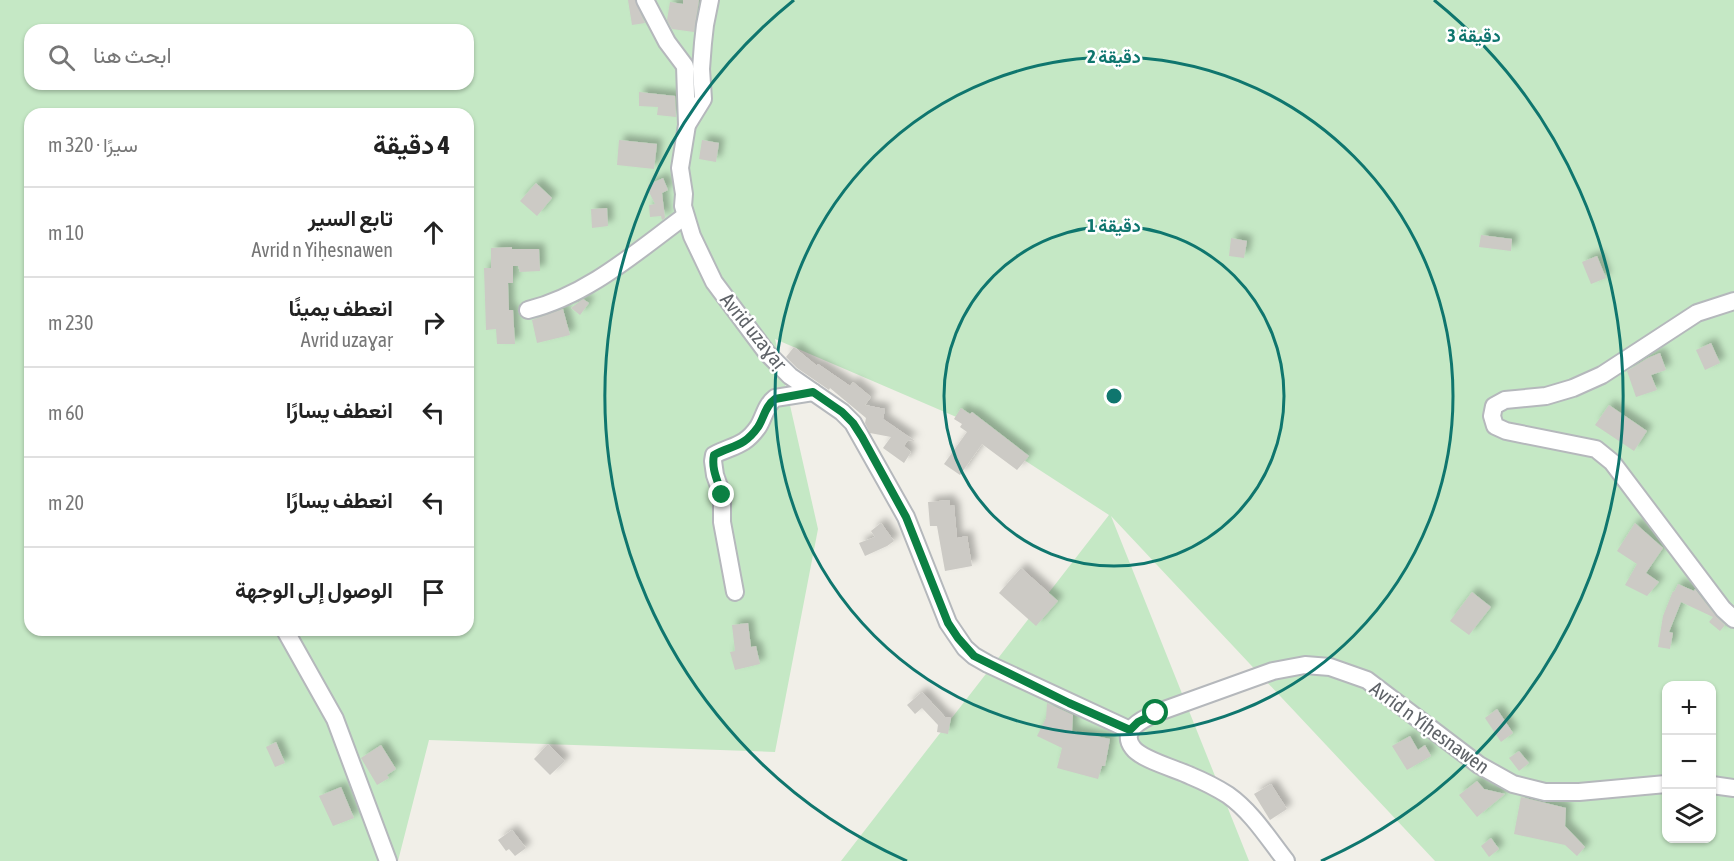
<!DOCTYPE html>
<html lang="ar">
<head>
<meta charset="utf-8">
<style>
	:root { --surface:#fff; --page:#f6f6f6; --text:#222; --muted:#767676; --line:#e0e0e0 }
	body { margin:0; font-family:"Asap Condensed",Vazirmatn,sans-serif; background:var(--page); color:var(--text); direction:rtl }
	.controls { position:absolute; right:18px; bottom:18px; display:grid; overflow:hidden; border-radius:12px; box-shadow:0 2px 4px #0004 }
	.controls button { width:54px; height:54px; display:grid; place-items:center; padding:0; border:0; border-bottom:2px solid var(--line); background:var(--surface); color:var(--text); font:30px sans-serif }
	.stop { position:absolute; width:18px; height:18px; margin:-14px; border:4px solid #0b8043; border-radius:50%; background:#fff }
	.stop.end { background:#0b8043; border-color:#fff; box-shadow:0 2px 6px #0008 }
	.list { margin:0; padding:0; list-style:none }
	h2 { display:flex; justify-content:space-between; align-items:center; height:78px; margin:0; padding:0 24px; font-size:26px }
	h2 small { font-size:20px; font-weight:400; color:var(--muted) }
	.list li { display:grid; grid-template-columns:39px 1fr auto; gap:18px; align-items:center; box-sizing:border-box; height:90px; padding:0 24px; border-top:2px solid var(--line) }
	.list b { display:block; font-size:22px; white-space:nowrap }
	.list p { margin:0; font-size:20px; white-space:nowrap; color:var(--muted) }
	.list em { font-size:20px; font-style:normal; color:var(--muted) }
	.icon { flex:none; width:33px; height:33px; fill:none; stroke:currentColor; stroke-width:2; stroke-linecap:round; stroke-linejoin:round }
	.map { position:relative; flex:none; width:1734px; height:861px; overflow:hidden; direction:ltr }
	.search { position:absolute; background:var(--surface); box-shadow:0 2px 4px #0004; left:24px; top:24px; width:450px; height:66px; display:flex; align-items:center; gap:15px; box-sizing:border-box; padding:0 21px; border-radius:18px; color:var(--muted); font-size:22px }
	.panel { position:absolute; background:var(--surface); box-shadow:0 2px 4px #0004; left:24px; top:108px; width:450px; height:528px; border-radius:18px; direction:rtl }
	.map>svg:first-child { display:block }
	.green { fill:#c5e8c5; fill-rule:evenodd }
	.building { fill:#cccac5; filter:url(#shadow) }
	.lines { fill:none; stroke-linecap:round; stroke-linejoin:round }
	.minor-casing { stroke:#b5b8bc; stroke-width:20 }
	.minor { stroke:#fff; stroke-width:16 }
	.route { stroke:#0b8043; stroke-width:8 }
	.ring { fill:none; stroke:#0f766e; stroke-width:3 }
	.labels { text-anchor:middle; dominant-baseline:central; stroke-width:5; stroke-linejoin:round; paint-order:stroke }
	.street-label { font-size:20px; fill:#5f6368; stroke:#fff }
	.centre { fill:#0f766e; stroke:#fff; stroke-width:3 }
	.ring-label { font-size:18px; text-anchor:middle; font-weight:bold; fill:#0f766e; stroke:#fff; stroke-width:5; stroke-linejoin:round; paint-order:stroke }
</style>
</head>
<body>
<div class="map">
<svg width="1734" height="861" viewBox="0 0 1734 861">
	<defs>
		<filter id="shadow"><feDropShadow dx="5.5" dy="-5.5" stdDeviation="3" flood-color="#0004"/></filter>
	</defs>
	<rect width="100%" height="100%" fill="#f1efe8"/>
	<path class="green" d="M0 0H1734V861H1435L1111 516 1249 861H841L1109 515 961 419 775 339 818 529 775 752 429 740 398 861H0ZM30 30H468V84H30ZM30 114H468V630H30ZM1666 686H1712V838H1666Z"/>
	<g class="building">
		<path d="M628 0H635L645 23 632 25Z"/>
		<path d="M683 0H699L694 32 672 29 667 20 670 2 683 4Z"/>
		<path d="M639 92 675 96 676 117 657 115 658 107 639 106Z"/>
		<path d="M619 140 657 144 654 169 617 165Z"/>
		<path d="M702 140 719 143 716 162 699 159Z"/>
		<path d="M663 178 668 190 662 193 665 218 662 220 661 216 650 217 649 205 655 204 648 190V185Z"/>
		<path d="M536 183 552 198 537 216 520 201Z"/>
		<path d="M607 208 608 226 592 228 591 209Z"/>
		<path d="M1481 235 1512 239 1511 251 1479 247Z"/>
		<path d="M1231 238 1247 241 1244 258 1229 256Z"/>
		<path d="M512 247V249H539L540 271 520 272 518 266H513V283H508L509 310H513L515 344H497L496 329 486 330 484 268H491V248Z"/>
		<path d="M1597 256 1606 278 1591 284 1582 262Z"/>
		<path d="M583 299 589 303 580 315 571 308Z"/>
		<path d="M563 309 570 335 537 343 532 320Z"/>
		<path d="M1711 343 1720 363 1705 370 1696 350Z"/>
		<path d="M794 347 817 366 818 364 850 386 853 382 871 397 865 405 885 409 883 419 915 441 908 440 904 446 911 452 904 463 883 448 891 437 870 433 865 423 866 418 830 388 829 390 797 368 786 357Z"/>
		<path d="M1660 353 1666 370 1651 375 1657 390 1636 397 1627 371 1648 358Z"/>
		<path d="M1609 405 1647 431 1634 451 1595 425Z"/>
		<path d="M961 408 970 414 972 412 1029 456 1017 470 982 444 960 475 944 464 967 432 960 427 962 424 954 419Z"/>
		<path d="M950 500V506L954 505 957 538 967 536 972 566 945 571 937 526H930L928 502Z"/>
		<path d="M881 523 894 541 887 546 865 556 859 543 875 537 871 531Z"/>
		<path d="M1635 523 1663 548 1646 573 1659 582 1647 596 1625 585 1637 564 1617 551Z"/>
		<path d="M1021 568 1058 601 1036 626 999 593Z"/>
		<path d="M1678 584 1694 591 1695 589 1715 615 1725 625 1720 631 1709 622 1713 617 1681 602 1669 632 1673 633 1670 649 1658 647 1663 616 1673 591 1674 592Z"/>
		<path d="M1472 592 1491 607 1469 635 1450 621Z"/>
		<path d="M748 623 751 647 756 646 760 664 735 670 730 652 735 651 732 625Z"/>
		<path d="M922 692 945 717 951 718 948 734 937 732 938 725 922 708 915 714 907 705Z"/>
		<path d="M1047 703 1073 715 1072 731 1110 739 1105 766H1102L1098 779 1057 768 1062 748 1037 736 1046 718Z"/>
		<path d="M1497 709 1513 733 1501 742 1485 718Z"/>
		<path d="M1410 736 1418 750 1425 745 1431 756 1407 770 1392 746Z"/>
		<path d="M276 742 285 763 275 767 266 747Z"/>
		<path d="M548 744 565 761 550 775 534 759Z"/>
		<path d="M381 745 396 769 387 775 389 778 377 785 361 758Z"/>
		<path d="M1519 751 1529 763 1519 771 1509 758Z"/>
		<path d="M1477 781 1484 789 1505 794 1477 817 1459 795Z"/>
		<path d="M1271 784 1287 809 1270 820 1254 794Z"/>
		<path d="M341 787 354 818 333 826 319 796Z"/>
		<path d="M1521 797 1566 808 1565 826 1585 847 1577 856 1565 845 1514 834Z"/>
		<path d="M512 830 526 848 515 856 509 849 506 851 498 840Z"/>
		<path d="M1491 838 1499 849 1489 857 1481 846Z"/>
	</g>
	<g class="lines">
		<g class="minor-casing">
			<g id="minor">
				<path d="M645 0 667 42 685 66 687 125"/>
				<path d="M710 0 705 25 703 43 701 69 703 99 687 125 680 168 684 194 683 206 692 236 714 282 767 353 790 376 842 412 853 423 906 517 948 623 965 648 974 656 988 664 1130 730"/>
				<path d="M1734 301 1697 313 1602 375 1573 388 1546 396 1505 400 1494 406 1492 416 1495 426 1506 431 1596 449 1612 462 1723 609 1734 619"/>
				<path d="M528 310C588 295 636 252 685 216"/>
				<path d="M735 592 722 522V495L715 475 713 461 714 455C733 445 744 447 758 427 764 418 765 406 775 398L813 392"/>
				<path d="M285 630 335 719 388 861"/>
				<path d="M1712 785 1734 788"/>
				<path d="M1286 861C1268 838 1252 812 1228 795 1217 788 1203 781 1191 776 1177 769 1142 760 1133 748 1119 730 1143 719 1156 713L1273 671 1305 665 1330 667 1367 680 1479 765 1513 784 1545 792H1579L1666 784"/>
			</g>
		</g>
		<use href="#minor" class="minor"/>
	</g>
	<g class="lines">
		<path class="route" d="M722 495C718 481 711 469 714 455 733 445 744 447 758 427 764 418 765 406 775 399L813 392 842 412 853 423 862 437 906 517 948 623 958 638 974 656 1069 703 1130 730 1138 722 1156 713"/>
	</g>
	<g class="ring">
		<circle cx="1114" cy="396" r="170"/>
		<circle cx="1114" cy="396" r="339"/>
		<path d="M907 861A509 509 0 0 1 794 0M1434 0A509 509 0 0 1 1321 861"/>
	</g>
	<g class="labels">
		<g class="street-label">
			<text transform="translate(754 331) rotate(51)">Avrid uzaɣaṛ</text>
			<text transform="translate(1430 727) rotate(36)">Avrid n Yiḥesnawen</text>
		</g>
	</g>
	<circle cx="1114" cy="396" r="9" class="centre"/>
	<g class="ring-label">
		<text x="1474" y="42">3 دقيقة</text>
		<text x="1114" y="63">2 دقيقة</text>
		<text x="1114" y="232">1 دقيقة</text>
	</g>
</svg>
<div class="controls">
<button>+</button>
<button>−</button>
<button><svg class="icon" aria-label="layers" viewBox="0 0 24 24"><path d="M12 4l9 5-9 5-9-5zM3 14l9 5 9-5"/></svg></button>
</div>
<div class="stop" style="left:1156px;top:713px"></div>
<div class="stop end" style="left:722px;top:495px"></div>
<div class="search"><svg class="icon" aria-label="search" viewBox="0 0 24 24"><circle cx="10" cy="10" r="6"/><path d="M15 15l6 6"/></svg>ابحث هنا</div>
<section class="panel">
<h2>4 دقيقة<small>سيرًا · 320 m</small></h2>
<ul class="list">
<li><svg class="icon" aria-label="ahead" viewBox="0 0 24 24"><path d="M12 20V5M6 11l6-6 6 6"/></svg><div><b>تابع السير</b><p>Avrid n Yiḥesnawen</p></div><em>10 m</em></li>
<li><svg class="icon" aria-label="right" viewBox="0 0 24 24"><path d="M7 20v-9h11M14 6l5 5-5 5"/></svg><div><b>انعطف يمينًا</b><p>Avrid uzaɣaṛ</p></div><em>230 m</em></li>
<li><svg class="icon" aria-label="left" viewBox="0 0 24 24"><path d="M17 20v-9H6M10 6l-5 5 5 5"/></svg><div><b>انعطف يسارًا</b></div><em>60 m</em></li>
<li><svg class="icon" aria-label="left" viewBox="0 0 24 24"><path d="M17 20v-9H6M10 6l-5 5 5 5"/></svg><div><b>انعطف يسارًا</b></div><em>20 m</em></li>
<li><svg class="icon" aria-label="arrive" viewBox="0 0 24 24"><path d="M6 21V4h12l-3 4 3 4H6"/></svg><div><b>الوصول إلى الوجهة</b></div></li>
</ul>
</section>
</div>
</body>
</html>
